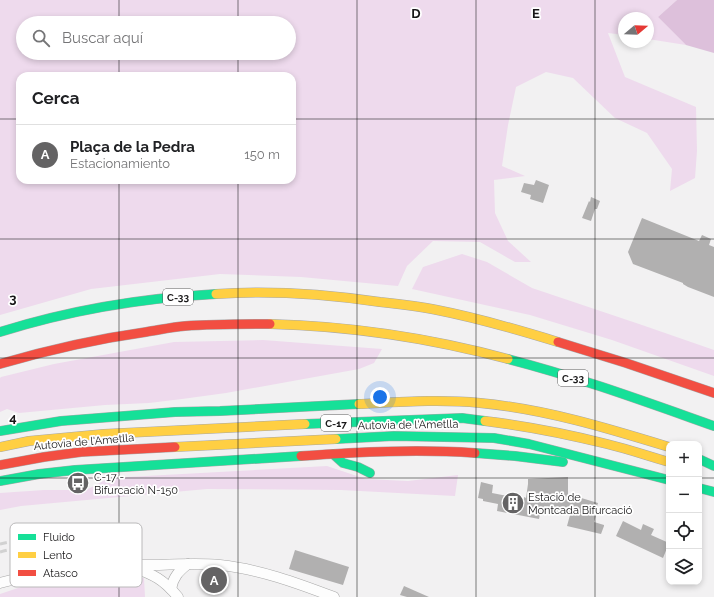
<!DOCTYPE html>
<html lang="es">
<head>
<meta charset="utf-8">
<style>
	:root { --surface:#fff; --page:#f6f6f6; --text:#202124; --muted:#757577; --line:#e0e0e0; --accent:#646364 }
	body { margin:0; font-family:Raleway,sans-serif; background:var(--page); color:var(--text) }
	.controls { position:absolute; right:12px; bottom:12px; display:grid; overflow:hidden; border-radius:8px; box-shadow:0 2px 6px #0003 }
	.controls button { width:36px; height:36px; display:grid; place-items:center; padding:0; border:0; border-bottom:1px solid var(--line); background:var(--surface); color:var(--text); font:20px sans-serif }
	.compass { position:absolute; left:618px; top:12px; width:36px; height:36px; border-radius:50%; background:var(--surface); box-shadow:0 2px 6px #0003; rotate:71deg }
	.you { position:absolute; left:380px; top:397px; width:14px; height:14px; margin:-10px; border:3px solid #fff; border-radius:50%; background:#1a73e8; box-shadow:0 0 0 6px #1a73e833 }
	.badge { display:grid; place-items:center; width:26px; height:26px; border-radius:50%; background:var(--accent); color:#fff; font-size:13px; font-weight:700 }
	.pin { position:absolute; translate:-50% -50%; border:2px solid #fff; box-shadow:0 1px 4px #0006 }
	.list { margin:0; padding:0; list-style:none }
	h2 { display:flex; justify-content:space-between; align-items:center; height:52px; margin:0; padding:0 16px; font-size:17px }
	h2 small { font-size:13px; font-weight:400; color:var(--muted) }
	.list li { display:grid; grid-template-columns:26px 1fr auto; gap:12px; align-items:center; box-sizing:border-box; height:60px; padding:0 16px; border-top:1px solid var(--line) }
	.list b { display:block; font-size:15px; white-space:nowrap }
	.list p { margin:0; font-size:13px; white-space:nowrap; color:var(--muted) }
	.list em { font-size:13px; font-style:normal; color:var(--muted) }
	.icon { flex:none; width:22px; height:22px; fill:none; stroke:currentColor; stroke-width:2; stroke-linecap:round; stroke-linejoin:round }
	.map { position:relative; flex:none; width:714px; height:597px; overflow:hidden }
	.search { position:absolute; background:var(--surface); box-shadow:0 2px 6px #0003; left:16px; top:16px; width:280px; height:44px; display:flex; align-items:center; gap:10px; box-sizing:border-box; padding:0 14px; border-radius:22px; color:var(--muted); font-size:15px }
	.panel { position:absolute; background:var(--surface); box-shadow:0 2px 6px #0003; left:16px; top:72px; width:280px; height:112px; border-radius:12px }
	.map>svg:first-child { display:block }
	.green { fill:#eedaed; fill-rule:evenodd }
	.forest { fill:#ddc0db }
	.building { fill:#b1b0b0 }
	.lines { fill:none; stroke-linecap:round; stroke-linejoin:round }
	.street-casing { stroke:#a8a8a8; stroke-width:11 }
	.fast-casing { stroke:#a8a8a8; stroke-width:10 }
	.slow-casing { stroke:#a8a8a8; stroke-width:10 }
	.jam-casing { stroke:#a8a8a8; stroke-width:10 }
	.street { stroke:#fdfdfd; stroke-width:10 }
	.fast { stroke:#16e098; stroke-width:9 }
	.slow { stroke:#ffcf43; stroke-width:9 }
	.jam { stroke:#f24e42; stroke-width:9 }
	.rail { stroke:#d1d1d1; stroke-width:3; stroke-dasharray:7 7; stroke-linecap:butt }
	.grid { fill:none; stroke:#181718; stroke-width:1; stroke-opacity:0.55 }
	.labels { text-anchor:middle; dominant-baseline:central; stroke-width:3.5; stroke-linejoin:round; paint-order:stroke }
	.shield { fill:#fff; stroke:#5d5d5d; stroke-width:1 }
	.shield-label { font-size:10px; font-weight:bold; fill:#181718 }
	.street-label { font-size:11px; fill:#181718; stroke:#fff }
	.poi-label { font-size:11px; fill:#181718; stroke:#fff; text-anchor:start }
	.key { fill:#fff; stroke:#bab9ba; stroke-width:1 }
	.key-label { font-size:11px; fill:#181718 }
	.grid-label { font-size:13px; text-anchor:middle; font-weight:bold; fill:#181718; stroke:#fff; stroke-width:3.5; stroke-linejoin:round; paint-order:stroke }
</style>
</head>
<body>
<div class="map">
<svg width="714" height="597" viewBox="0 0 714 597">
	<rect width="100%" height="100%" fill="#f2f1f2"/>
	<g class="green">
		<path d="M0 0H677L658 17 686 45 648 39V18H624V35L608 33 625 77 696 107 697 151 695 178 670 191 672 169 647 133 615 118 573 78 546 72 516 87 508 125 502 166 525 176 494 180 495 213 508 241 531 262H515L480 242 433 241 407 266 398 286 301 277 220 274 91 289 0 315ZM23 23H289V53H23ZM20 76H292V180H20Z"/>
		<path d="M462 254 487 262 532 288 642 325 714 350V376L612 340 530 315 412 289 423 267Z"/>
		<path d="M263 340 382 349 374 363 359 369 226 393 182 399 149 403 105 405 19 413 7 409 0 412V378L1 377 54 364 174 342Z"/>
		<path d="M327 466 366 479 408 481 458 475 455 496 341 490 207 489 21 506 0 510V493L44 490H86L109 478Z"/>
		<path d="M115 574 144 578 145 597H0V594L21 587 78 577Z"/>
	</g>
	<path class="forest" d="M677 0H714V53L686 45 658 17Z"/>
	<g class="building">
		<path d="M536 180 549 185 543 203 530 199 531 195 521 192 524 183 534 185Z"/>
		<path d="M591 197 600 201 597 209H595L591 221 582 218 589 201 590 202Z"/>
		<path d="M642 218 699 241 702 235 711 239 709 245 714 247V297L688 287 683 284V283L633 264 628 252Z"/>
		<path d="M568 477V494L598 503 594 516H596L594 522 604 525V526L601 534 567 526 570 515 541 509 539 519 497 511 498 504 483 501V499L478 498 481 482 493 485 492 493 524 499V497L526 498 528 484V479Z"/>
		<path d="M623 521 641 530 643 524 654 529 651 535 669 543 663 558 616 536Z"/>
		<path d="M295 550 349 567 343 585 289 569Z"/>
		<path d="M404 586 429 597H407L400 595Z"/>
	</g>
	<g class="lines">
		<g class="street-casing">
			<g id="street">
				<path d="M133 567C154 575 163 579 178 597"/>
				<path d="M0 583C30 575 61 568 92 566 115 564 137 565 159 565 179 564 200 563 220 565 259 569 297 583 334 597"/>
				<path d="M171 589C173 577 179 571 188 564"/>
			</g>
		</g>
		<g class="fast-casing">
			<g id="fast">
				<path d="M0 332C70 310 143 298 216 294"/>
				<path d="M508 359C578 377 646 402 714 426"/>
				<path d="M305 424 462 418 485 421"/>
				<path d="M0 431 61 421 175 412 220 411 359 404"/>
				<path d="M336 439 394 436 494 438 529 444 669 480"/>
				<path d="M475 453 515 456 563 462"/>
				<path d="M333 454 343 463 358 467 370 473"/>
				<path d="M699 459 714 466"/>
				<path d="M0 481 39 474 75 470 301 456"/>
				<path d="M699 488 714 492"/>
			</g>
		</g>
		<g class="slow-casing">
			<g id="slow">
				<path d="M216 294C273 290 324 294 380 302 399 304 418 306 437 310 478 318 519 330 558 342"/>
				<path d="M270 324C350 326 430 338 508 359"/>
				<path d="M359 404C400 402 440 399 480 403 545 409 607 428 669 447"/>
				<path d="M485 421C526 426 567 434 607 444 628 449 648 456 669 462"/>
				<path d="M0 447 29 441 104 434 305 424"/>
				<path d="M175 447 336 439"/>
			</g>
		</g>
		<g class="jam-casing">
			<g id="jam">
				<path d="M558 342 626 363 714 393"/>
				<path d="M0 364C48 350 96 339 146 332 159 330 172 327 185 326 213 324 242 324 270 324"/>
				<path d="M301 456C359 452 417 449 475 453"/>
				<path d="M0 465 44 457 81 452 175 447"/>
			</g>
		</g>
		<use href="#street" class="street"/>
		<use href="#fast" class="fast"/>
		<use href="#slow" class="slow"/>
		<use href="#jam" class="jam"/>
		<g class="rail">
			<path d="M0 544 9 542 55 535"/>
			<path d="M0 552C33 543 68 540 102 535"/>
		</g>
	</g>
	<path class="grid" d="M119 0V23M238 0V23M357 0V597M476 0V597M595 0V597M119 53V76M238 53V76M0 119H20M292 119H714M119 180V597M238 180V597M0 239H714M0 358H714M0 478H669M699 478H714"/>
	<defs>
		<g id="bus-disc" transform="scale(1.15)"><circle r="9.5" fill="#646364" stroke="#fff"/><path d="M-5-6H5V4H4V6H2V4H-2V6H-4V4H-5ZM-3.5-4V0h7V-4ZM-3.5 1.2v1.5H-2V1.2ZM2 1.2v1.5H3.5V1.2Z" fill="#fff"/></g>
		<g id="building-disc" transform="scale(1.15)"><circle r="9.5" fill="#646364" stroke="#fff"/><path d="M-4-6H4V6H1V3H-1V6H-4ZM-2.5-4.3h1.7v1.8h-1.7ZM.8-4.3h1.7v1.8H.8ZM-2.5-1h1.7V.8h-1.7ZM.8-1h1.7V.8H.8Z" fill="#fff"/></g>
	</defs>
	<g fill-rule="evenodd">
		<use href="#bus-disc" x="78" y="483"/>
		<use href="#building-disc" x="513" y="503"/>
	</g>
	<g class="labels">
		<g class="shield">
			<rect x="163" y="289" width="30" height="16" rx="3"/>
			<rect x="558" y="370" width="30" height="16" rx="3"/>
			<rect x="321" y="415" width="30" height="16" rx="3"/>
		</g>
		<g class="shield-label">
			<text x="178" y="297">C-33</text>
			<text x="573" y="378">C-33</text>
			<text x="336" y="423">C-17</text>
		</g>
		<g class="street-label">
			<text transform="translate(408 425) rotate(-1)">Autovia de l'Ametlla</text>
			<text transform="translate(84 442) rotate(-5)">Autovia de l'Ametlla</text>
		</g>
		<g class="poi-label">
			<text x="94" y="477">C-17 -<tspan x="94" dy="13">Bifurcació N-150</tspan></text>
			<text x="528" y="497">Estació de<tspan x="528" dy="13">Montcada Bifurcació</tspan></text>
		</g>
	</g>
	<rect x="10" y="523" width="132" height="64" rx="6" class="key"/>
	<rect x="18" y="534" width="18" height="6" fill="#16e098"/>
	<rect x="18" y="552" width="18" height="6" fill="#ffcf43"/>
	<rect x="18" y="570" width="18" height="6" fill="#f24e42"/>
	<g class="key-label">
		<text x="43" y="541">Fluido</text>
		<text x="43" y="559">Lento</text>
		<text x="43" y="577">Atasco</text>
	</g>
	<g class="grid-label">
		<text x="416" y="18">D</text>
		<text x="536" y="18">E</text>
		<text x="13" y="303">3</text>
		<text x="13" y="422">4</text>
	</g>
</svg>
<div class="controls">
<button>+</button>
<button>−</button>
<button><svg class="icon" aria-label="locate" viewBox="0 0 24 24"><circle cx="12" cy="12" r="6"/><path d="M12 2v4M12 18v4M2 12h4M18 12h4"/></svg></button>
<button><svg class="icon" aria-label="layers" viewBox="0 0 24 24"><path d="M12 4l9 5-9 5-9-5zM3 14l9 5 9-5"/></svg></button>
</div>
<svg class="compass" viewBox="-18 -18 36 36"><path d="M0-13l5 13h-10z" fill="#e53935"/><path d="M0 13l5-13h-10z" fill="#757577"/></svg>
<div class="you"></div>
<div class="pin badge" style="left:214px;top:580px">A</div>
<div class="search"><svg class="icon" aria-label="search" viewBox="0 0 24 24"><circle cx="10" cy="10" r="6"/><path d="M15 15l6 6"/></svg>Buscar aquí</div>
<section class="panel">
<h2>Cerca<small></small></h2>
<ul class="list">
<li><span class="badge">A</span><div><b>Plaça de la Pedra</b><p>Estacionamiento</p></div><em>150 m</em></li>
</ul>
</section>
</div>
</body>
</html>
